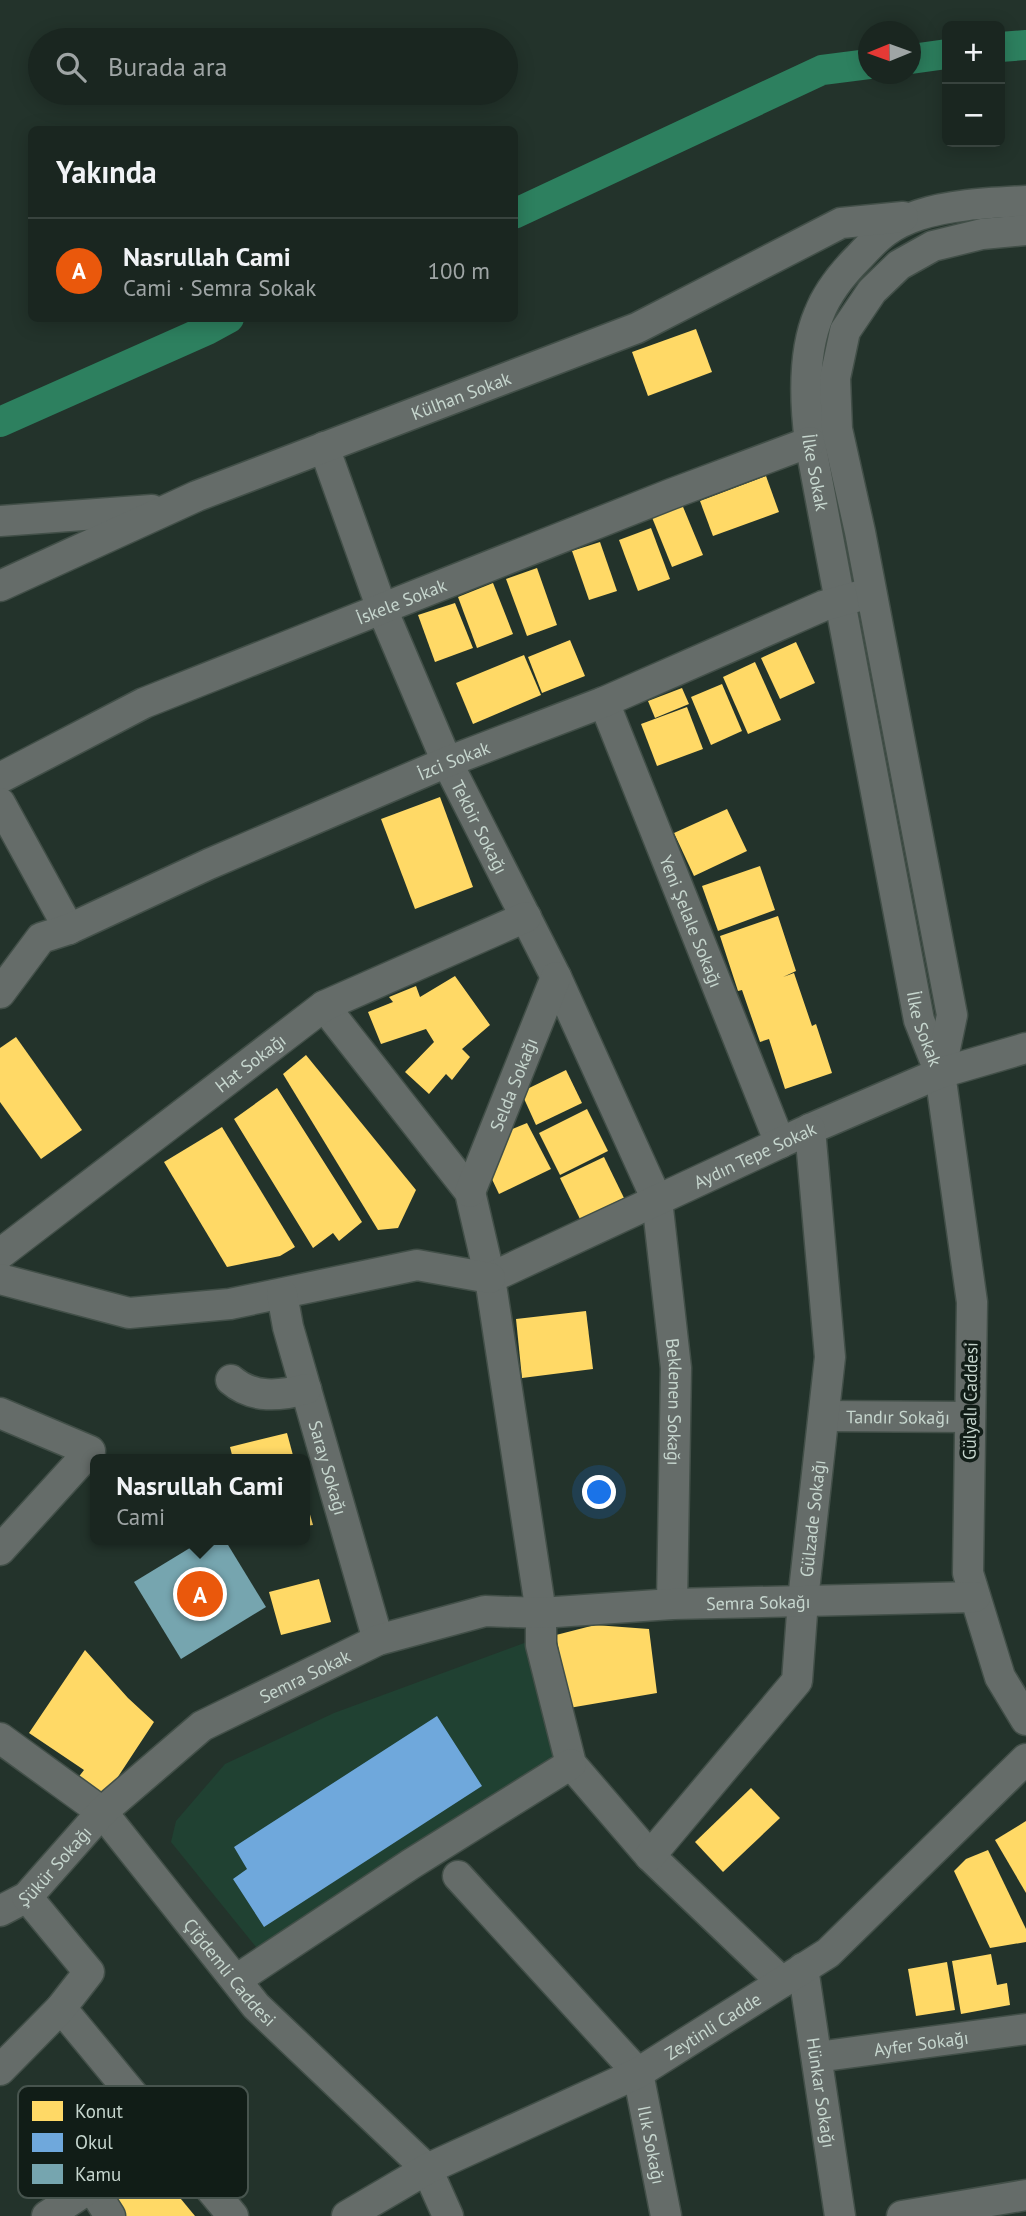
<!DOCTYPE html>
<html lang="tr">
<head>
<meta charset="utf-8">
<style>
	:root { --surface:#1a2620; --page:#27322d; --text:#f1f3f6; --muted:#9fa5a5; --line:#38433e; --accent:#ea580c }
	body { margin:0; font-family:"PT Sans",sans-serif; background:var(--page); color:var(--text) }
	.controls { position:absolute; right:21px; top:21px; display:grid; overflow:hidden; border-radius:10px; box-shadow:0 4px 18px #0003 }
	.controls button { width:63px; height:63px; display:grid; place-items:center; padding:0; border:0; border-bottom:2px solid var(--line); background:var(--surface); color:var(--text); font:35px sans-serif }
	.compass { position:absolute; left:858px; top:21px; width:63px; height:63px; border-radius:50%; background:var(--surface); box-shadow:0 4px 18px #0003; rotate:269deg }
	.you { position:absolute; left:600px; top:1493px; width:24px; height:24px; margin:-18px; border:5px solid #fff; border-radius:50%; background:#1a73e8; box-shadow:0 0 0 10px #1a73e833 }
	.badge { display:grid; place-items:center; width:46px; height:46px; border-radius:50%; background:var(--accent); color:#fff; font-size:23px; font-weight:700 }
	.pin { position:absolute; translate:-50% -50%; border:4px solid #fff; box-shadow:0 2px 7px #0006 }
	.popup { position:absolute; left:90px; top:1454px; width:220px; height:91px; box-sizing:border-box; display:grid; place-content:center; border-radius:10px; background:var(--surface); filter:drop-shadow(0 2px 5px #0005); font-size:23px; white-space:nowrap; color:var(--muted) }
	.popup b { font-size:26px; color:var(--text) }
	.popup::after { content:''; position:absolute; left:50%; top:100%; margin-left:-14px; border:14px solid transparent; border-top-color:var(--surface) }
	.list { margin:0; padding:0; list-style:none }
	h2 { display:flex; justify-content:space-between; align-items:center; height:91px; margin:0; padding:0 28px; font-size:30px }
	h2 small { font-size:23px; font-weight:400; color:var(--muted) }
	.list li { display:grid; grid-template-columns:46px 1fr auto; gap:21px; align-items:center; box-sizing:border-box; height:105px; padding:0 28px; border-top:2px solid var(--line) }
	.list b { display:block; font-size:26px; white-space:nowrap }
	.list p { margin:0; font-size:23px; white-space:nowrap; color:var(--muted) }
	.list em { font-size:23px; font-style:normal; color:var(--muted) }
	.icon { flex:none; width:38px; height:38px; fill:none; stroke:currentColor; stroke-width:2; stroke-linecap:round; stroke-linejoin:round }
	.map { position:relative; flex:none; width:1026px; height:2216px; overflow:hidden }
	.search { position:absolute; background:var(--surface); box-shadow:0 4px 18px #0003; left:28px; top:28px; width:490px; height:77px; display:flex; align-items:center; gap:18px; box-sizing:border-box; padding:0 24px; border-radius:38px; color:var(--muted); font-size:26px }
	.panel { position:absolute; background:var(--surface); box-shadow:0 4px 18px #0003; left:28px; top:126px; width:490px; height:196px; border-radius:10px }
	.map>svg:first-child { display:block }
	.built { fill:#204132 }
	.homes { fill:#ffd966 }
	.schools { fill:#6fa8dc }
	.public { fill:#76a5af }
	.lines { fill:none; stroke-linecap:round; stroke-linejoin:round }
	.canal { stroke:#2d805f; stroke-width:30 }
	.minor-casing { stroke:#424f48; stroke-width:33 }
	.minor { stroke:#656c69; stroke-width:30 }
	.labels { text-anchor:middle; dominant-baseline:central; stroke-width:7; stroke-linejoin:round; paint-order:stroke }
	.street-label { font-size:18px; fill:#c6d6ce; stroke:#111d17 }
	.key { fill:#111d17; stroke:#47544e; stroke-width:2 }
	.key-label { font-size:19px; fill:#c6d6ce }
</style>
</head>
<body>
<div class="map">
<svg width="1026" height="2216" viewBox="0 0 1026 2216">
	<rect width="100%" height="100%" fill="#23332b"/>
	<path class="built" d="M535 1639 556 1762 260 1952 171 1842 176 1821 225 1764 334 1713Z"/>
	<g class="homes">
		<path d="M696 329 712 372 648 396 632 352Z"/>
		<path d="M766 476 779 512 713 536 700 501Z"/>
		<path d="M681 502 703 555 672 567 651 515Z"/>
		<path d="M651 528 670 579 638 591 619 540Z"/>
		<path d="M600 542 617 591 589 600 572 551Z"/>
		<path d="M537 568 557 625 527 636 506 579Z"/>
		<path d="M493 583 513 634 477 648 458 597Z"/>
		<path d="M455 603 473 648 435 662 418 615Z"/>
		<path d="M570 640 585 676 542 693 528 657Z"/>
		<path d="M796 642 815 683 780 699 761 658Z"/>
		<path d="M524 655 541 695 473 724 456 683Z"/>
		<path d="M755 662 781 720 748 734 723 677Z"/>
		<path d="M722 684 742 731 711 745 691 697Z"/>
		<path d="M682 688 689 704 655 718 648 701Z"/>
		<path d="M687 707 703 749 657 766 641 724Z"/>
		<path d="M440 797 473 887 415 909 381 819Z"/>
		<path d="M727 809 747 851 694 876 674 833Z"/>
		<path d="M760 866 775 910 718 931 702 886Z"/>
		<path d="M778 916 796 971 783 977 794 973 812 1026 816 1024 832 1073 785 1089 769 1039 760 1042 742 990 738 991 720 936Z"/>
		<path d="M455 976 490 1025 462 1049 470 1057 452 1080 446 1074 429 1094 405 1072 434 1042 426 1029 381 1044 368 1012 393 1002 389 997 416 986 420 997Z"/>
		<path d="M16 1037 82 1130 41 1159 0 1102V1048Z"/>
		<path d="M306 1055 416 1190 398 1228 378 1230 283 1074Z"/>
		<path d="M566 1070 582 1103 536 1125 521 1092Z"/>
		<path d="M277 1088 362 1222 339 1241 333 1233 313 1248 234 1119Z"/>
		<path d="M587 1109 608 1151 560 1175 539 1133Z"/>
		<path d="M527 1123 551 1169 499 1194 490 1175 510 1130Z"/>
		<path d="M222 1127 295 1247 280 1256 227 1267 164 1162Z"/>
		<path d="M604 1157 624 1198 580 1219 560 1178Z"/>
		<path d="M586 1311 593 1369 522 1378 516 1319Z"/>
		<path d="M287 1433 294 1459H233L230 1447Z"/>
		<path d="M305 1497 313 1525 305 1526Z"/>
		<path d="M319 1579 331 1622 281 1635 269 1592Z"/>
		<path d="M595 1625 649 1629 657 1693 569 1708 556 1635Z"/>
		<path d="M85 1650 128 1698 154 1722 106 1795 77 1779 84 1770 29 1733Z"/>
		<path d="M751 1788 780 1818 723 1872 695 1842Z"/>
		<path d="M1026 1821V1893L995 1840Z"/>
		<path d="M988 1850 1026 1929V1942L990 1948 954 1871 966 1859Z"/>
		<path d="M991 1954 997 1985 1007 1983 1010 2005 961 2014 952 1961Z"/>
		<path d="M947 1962 955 2010 916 2016 908 1969Z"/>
		<path d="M152 2164 195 2216H114L104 2203Z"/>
	</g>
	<path class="schools" d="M437 1716 482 1786 264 1927 233 1879 247 1869 234 1847Z"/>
	<path class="public" d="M203 1540H225L266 1607 181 1659 134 1582Z"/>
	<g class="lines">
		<g class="canal">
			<path d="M1000 47 1026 45"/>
			<path d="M911 59 947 54"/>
			<path d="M514 214 822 70 869 64"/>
			<path d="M0 422 207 330 229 318"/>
		</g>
		<g class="minor-casing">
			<g id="minor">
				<path id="s1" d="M1026 201C991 203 953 204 919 215 891 224 878 236 859 257 843 273 827 293 819 314 803 351 805 403 810 442L919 1020 940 1073 972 1302 968 1573 1000 1677 1026 1720"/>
				<path id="s2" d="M324 447 382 609 447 762 556 977 657 1200 676 1368 672 1604"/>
				<path d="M0 521 152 510"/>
				<path id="s3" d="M0 586 197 496 637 328 841 223 903 217"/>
				<path id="s4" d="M604 702 780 1143"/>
				<path id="s5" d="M0 778 144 703 671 494 810 442"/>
				<path d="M0 803 69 929"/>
				<path id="s6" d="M0 993 41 938 69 929 209 864 447 762 604 702 823 606 859 596"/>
				<path d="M324 1006 470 1192 490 1278 541 1613V1645L571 1764 650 1856 782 1982"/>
				<path d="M940 1073 952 1015 860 532 837 429 835 378 845 331 872 291 899 265 933 246 982 234 1026 230"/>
				<path id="s7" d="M470 1192 556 977"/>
				<path id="s8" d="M0 1254 324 1006 526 917"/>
				<path id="s9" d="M490 1278 810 1129 940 1073 1026 1048"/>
				<path d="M0 1279 129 1313 230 1304 417 1265 490 1278"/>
				<path id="s10" d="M282 1294 288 1327 378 1640"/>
				<path d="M231 1380C253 1399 280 1396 306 1389"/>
				<path d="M0 1413 90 1451 0 1550"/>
				<path id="s11" d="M824 1416 970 1417"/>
				<path id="s12" d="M0 1738 102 1812 256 2006 427 2169 448 2216"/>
				<path id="s13" d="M650 1856 797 1681 803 1600 830 1357 810 1129"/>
				<path id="s14" d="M458 1876 638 2073 666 2216"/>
				<path id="s15" d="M0 1911 27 1897 102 1812 202 1726 378 1640 485 1611 541 1613 672 1604 975 1597"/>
				<path id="s16" d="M803 1968 840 2216"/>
				<path d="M236 1980 411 1864 571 1764"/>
				<path d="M61 2008 233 2216"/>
				<path id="s17" d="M817 2057 1026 2029"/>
				<path d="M0 2070 61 2008 89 1972 27 1897"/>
				<path d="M91 2186 110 2216"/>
				<path d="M47 2216 167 2137"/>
				<path id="s18" d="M347 2216 427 2169 638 2073 828 1953 1026 1759"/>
				<path d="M902 2216 1026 2195"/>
			</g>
		</g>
		<use href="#minor" class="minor"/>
	</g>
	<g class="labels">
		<g class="street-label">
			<text stroke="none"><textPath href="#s3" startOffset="499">Külhan Sokak</textPath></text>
			<text stroke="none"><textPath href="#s1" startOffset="413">İlke Sokak</textPath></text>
			<text stroke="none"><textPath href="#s5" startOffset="439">İskele Sokak</textPath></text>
			<text stroke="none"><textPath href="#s6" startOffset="518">İzci Sokak</textPath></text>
			<text stroke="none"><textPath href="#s2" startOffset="411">Tekbir Sokağı</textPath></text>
			<text stroke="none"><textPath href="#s4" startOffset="236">Yeni Şelale Sokağı</textPath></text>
			<text stroke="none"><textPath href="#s1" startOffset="980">İlke Sokak</textPath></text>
			<text stroke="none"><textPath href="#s8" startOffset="315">Hat Sokağı</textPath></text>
			<text stroke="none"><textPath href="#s7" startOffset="116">Selda Sokağı</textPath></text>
			<text stroke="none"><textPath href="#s9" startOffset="292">Aydın Tepe Sokak</textPath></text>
			<text transform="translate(970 1401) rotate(-89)">Gülyalı Caddesi</text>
			<text stroke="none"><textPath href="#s2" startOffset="1027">Beklenen Sokağı</textPath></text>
			<text stroke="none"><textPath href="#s11" startOffset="74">Tandır Sokağı</textPath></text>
			<text stroke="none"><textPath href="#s10" startOffset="180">Saray Sokağı</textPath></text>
			<text stroke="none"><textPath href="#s13" startOffset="392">Gülzade Sokağı</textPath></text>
			<text stroke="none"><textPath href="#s15" startOffset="856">Semra Sokağı</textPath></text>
			<text stroke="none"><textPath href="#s15" startOffset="390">Semra Sokak</textPath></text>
			<text stroke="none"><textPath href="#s15" startOffset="72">Şükür Sokağı</textPath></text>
			<text stroke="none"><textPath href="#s12" startOffset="331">Çiğdemli Caddesi</textPath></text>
			<text stroke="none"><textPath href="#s18" startOffset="413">Zeytinli Cadde</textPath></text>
			<text stroke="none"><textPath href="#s17" startOffset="105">Ayfer Sokağı</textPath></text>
			<text stroke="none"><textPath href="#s16" startOffset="126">Hünkar Sokağı</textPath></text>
			<text stroke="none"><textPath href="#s14" startOffset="340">Ilık Sokağı</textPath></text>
		</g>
	</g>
	<rect x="18" y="2086" width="230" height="112" rx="10" class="key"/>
	<rect x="32" y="2101" width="31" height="20" fill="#ffd966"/>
	<rect x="32" y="2133" width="31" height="19" fill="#6fa8dc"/>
	<rect x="32" y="2164" width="31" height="20" fill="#76a5af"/>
	<g class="key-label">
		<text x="75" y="2118">Konut</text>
		<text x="75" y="2149">Okul</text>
		<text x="75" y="2181">Kamu</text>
	</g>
</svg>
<div class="controls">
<button>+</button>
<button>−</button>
</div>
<svg class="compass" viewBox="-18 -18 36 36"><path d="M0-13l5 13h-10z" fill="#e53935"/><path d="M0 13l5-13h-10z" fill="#9fa5a5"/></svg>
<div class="you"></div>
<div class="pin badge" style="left:200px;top:1594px">A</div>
<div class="popup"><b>Nasrullah Cami</b>Cami</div>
<div class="search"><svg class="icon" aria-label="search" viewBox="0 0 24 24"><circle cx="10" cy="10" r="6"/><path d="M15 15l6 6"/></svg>Burada ara</div>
<section class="panel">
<h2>Yakında<small></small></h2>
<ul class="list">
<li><span class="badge">A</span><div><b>Nasrullah Cami</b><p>Cami · Semra Sokak</p></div><em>100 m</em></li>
</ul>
</section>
</div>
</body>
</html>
